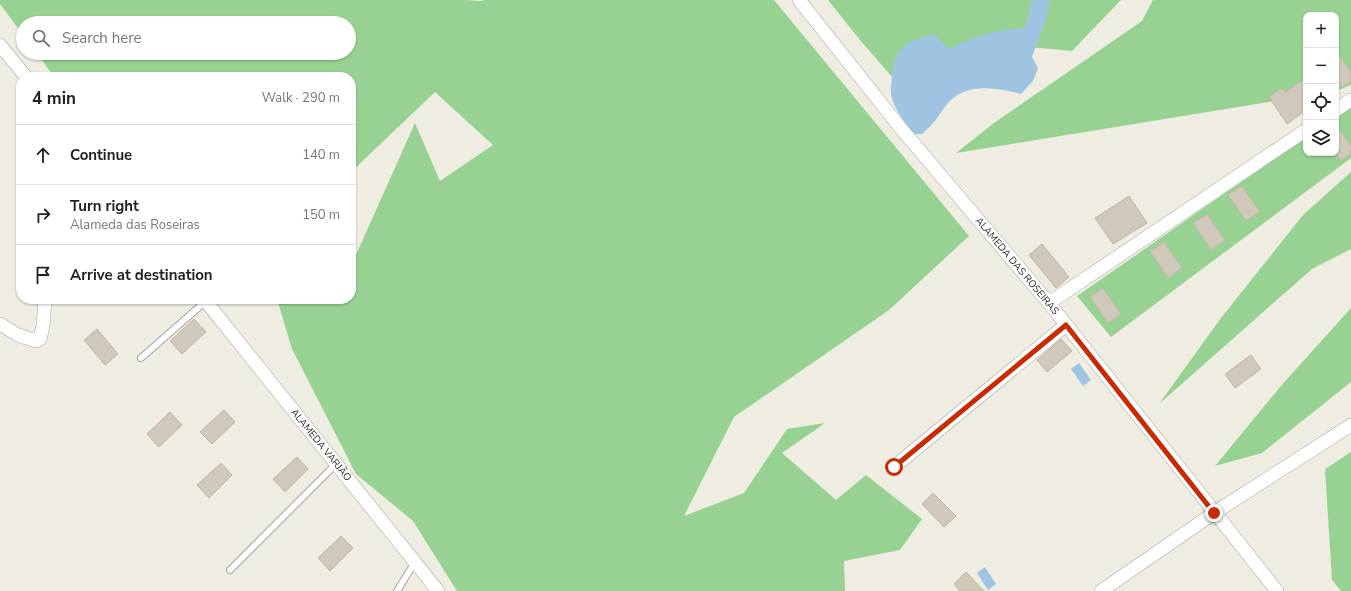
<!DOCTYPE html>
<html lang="en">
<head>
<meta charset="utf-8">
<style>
	:root { --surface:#fff; --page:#f2f2f2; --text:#222; --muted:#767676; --line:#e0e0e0 }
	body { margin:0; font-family:"Nunito Sans",sans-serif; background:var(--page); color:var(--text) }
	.controls { position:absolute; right:12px; top:12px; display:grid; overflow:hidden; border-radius:8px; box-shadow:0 1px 3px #0004 }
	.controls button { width:36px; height:36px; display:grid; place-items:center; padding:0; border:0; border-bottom:1px solid var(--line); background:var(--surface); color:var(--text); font:20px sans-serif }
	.stop { position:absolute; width:12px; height:12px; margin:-9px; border:3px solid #ca2a00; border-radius:50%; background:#fff }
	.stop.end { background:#ca2a00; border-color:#fff; box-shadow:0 1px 4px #0008 }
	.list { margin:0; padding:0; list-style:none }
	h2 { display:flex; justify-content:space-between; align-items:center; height:52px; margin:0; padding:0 16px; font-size:17px }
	h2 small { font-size:13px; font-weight:400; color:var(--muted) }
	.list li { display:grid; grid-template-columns:26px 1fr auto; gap:12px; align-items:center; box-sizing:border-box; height:60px; padding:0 16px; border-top:1px solid var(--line) }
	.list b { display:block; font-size:15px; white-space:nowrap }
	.list p { margin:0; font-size:13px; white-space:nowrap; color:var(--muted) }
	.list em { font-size:13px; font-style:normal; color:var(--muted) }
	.icon { flex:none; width:22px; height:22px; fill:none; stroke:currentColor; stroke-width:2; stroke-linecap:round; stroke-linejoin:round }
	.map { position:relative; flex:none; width:1351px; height:591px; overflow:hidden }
	.search { position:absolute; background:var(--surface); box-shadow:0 1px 3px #0004; left:16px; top:16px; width:340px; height:44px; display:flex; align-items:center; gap:10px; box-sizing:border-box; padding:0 14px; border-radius:22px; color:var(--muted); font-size:15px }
	.panel { position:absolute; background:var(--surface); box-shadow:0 1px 3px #0004; left:16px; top:72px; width:340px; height:232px; border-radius:16px }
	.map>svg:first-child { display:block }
	.forest { fill:#98d293 }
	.water { fill:#9ec4e1 }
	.building { fill:#cfc8bb; stroke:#c2b7a3 }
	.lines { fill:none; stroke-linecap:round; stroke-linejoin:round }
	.service-casing { stroke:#a4a4a4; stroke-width:8 }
	.minor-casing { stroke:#a4a4a4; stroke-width:14 }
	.service { stroke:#fff; stroke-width:6 }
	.minor { stroke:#fff; stroke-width:13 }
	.route { stroke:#ca2a00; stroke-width:5 }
	.labels { text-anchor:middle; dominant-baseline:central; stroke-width:3; stroke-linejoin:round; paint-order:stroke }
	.street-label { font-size:10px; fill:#1d1d1d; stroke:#fff }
</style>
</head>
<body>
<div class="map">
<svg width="1351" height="591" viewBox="0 0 1351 591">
	<rect width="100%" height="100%" fill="#efede2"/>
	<g class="forest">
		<path d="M0 0H465L481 1 484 0H774L969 236 889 310 734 417 684 516 744 493 787 429 825 423 782 453 836 500 866 475 922 519 900 550 844 561 845 591H457L413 521 356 474 292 349 277 299H351V266L415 123 440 181 493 145 435 92 351 172V77H54L37 53H349V23H23V35L0 4Z"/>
		<path d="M828 0H1121L1072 51 996 44 900 86 860 40Z"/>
		<path d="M1153 0H1351V85L1336 91V15H1306V96L956 153 994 123 1142 21Z"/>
		<path d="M1351 105V158L1111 337 1077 296 1306 137V153H1336V116Z"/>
		<path d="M1351 172V249L1312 269 1159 404 1221 318 1303 215Z"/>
		<path d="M1351 308V382L1262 453 1215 466 1280 387Z"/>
		<path d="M1351 452V591H1341L1332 580 1325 469Z"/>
	</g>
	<g class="water">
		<path d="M1035 0H1050L1046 19 1032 57 1038 68 1033 81 1021 94C997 88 966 82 948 103 943 109 939 115 935 121 931 126 926 130 922 134H914C906 124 893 108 891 94 890 89 892 81 892 76 894 46 908 41 934 34L949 49C975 36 996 30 1025 28L1031 3Z"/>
		<path d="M1079 363 1091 380 1083 386 1071 369Z"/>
		<path d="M985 567 996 584 988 590 977 573Z"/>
	</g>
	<g class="building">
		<path d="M1336 50 1351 72V81L1341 88 1336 80Z"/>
		<path d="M1306 78V110L1287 124 1269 97 1282 88 1285 92Z"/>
		<path d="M1336 124 1351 146V154L1341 161 1336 154Z"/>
		<path d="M1242 186 1260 212 1246 221 1228 195Z"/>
		<path d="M1129 196 1147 223 1113 244 1095 218Z"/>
		<path d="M1207 214 1225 240 1211 250 1193 223Z"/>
		<path d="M1164 242 1182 268 1168 278 1150 251Z"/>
		<path d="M1042 244 1069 277 1056 288 1029 255Z"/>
		<path d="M1103 288 1121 314 1108 323 1090 297Z"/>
		<path d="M194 319 206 332 182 354 170 341Z"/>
		<path d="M97 329 118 354 105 365 84 340Z"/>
		<path d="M1061 339 1072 351 1047 372 1037 360Z"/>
		<path d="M1251 355 1261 369 1235 388 1225 374Z"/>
		<path d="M224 410 235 422 212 444 200 432Z"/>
		<path d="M170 412 182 425 159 447 147 434Z"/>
		<path d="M297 457 308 469 285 492 273 479Z"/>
		<path d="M221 463 232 475 209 498 197 485Z"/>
		<path d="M933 493 956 516 944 527 922 504Z"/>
		<path d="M341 536 353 548 330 571 318 558Z"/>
		<path d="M966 572 984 591H960L954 584Z"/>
	</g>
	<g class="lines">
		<g class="service-casing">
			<g id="service">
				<path d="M141 358 206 301"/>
				<path d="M230 570 336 464"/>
				<path d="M397 591 415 562"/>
			</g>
		</g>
		<g class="minor-casing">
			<g id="minor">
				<path d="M799 0 903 131 1049 303 1277 591"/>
				<path d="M0 45 26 77"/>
				<path d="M1336 110 1351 100"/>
				<path d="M204 299 438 591"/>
				<path d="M1049 303 1306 130"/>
				<path d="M0 324 18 335 36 341 40 339 43 326 45 299"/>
				<path d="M894 467 1066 325"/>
				<path d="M1101 591 1214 513 1351 425"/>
			</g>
		</g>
		<use href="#service" class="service"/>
		<use href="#minor" class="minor"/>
	</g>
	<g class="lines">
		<path class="route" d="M894 467 1066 325 1214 513"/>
	</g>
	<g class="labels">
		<g class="street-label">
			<text transform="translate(1017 266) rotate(50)">ALAMEDA DAS ROSEIRAS</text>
			<text transform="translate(321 445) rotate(51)">ALAMEDA VARJÃO</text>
		</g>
	</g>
</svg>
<div class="controls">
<button>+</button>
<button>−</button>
<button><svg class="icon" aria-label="locate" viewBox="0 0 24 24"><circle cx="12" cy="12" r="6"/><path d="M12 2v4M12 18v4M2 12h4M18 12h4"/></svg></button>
<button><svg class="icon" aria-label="layers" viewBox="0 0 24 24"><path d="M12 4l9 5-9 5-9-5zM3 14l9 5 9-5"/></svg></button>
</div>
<div class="stop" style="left:894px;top:467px"></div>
<div class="stop end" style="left:1214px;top:513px"></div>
<div class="search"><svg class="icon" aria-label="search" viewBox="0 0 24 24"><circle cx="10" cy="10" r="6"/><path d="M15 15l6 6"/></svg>Search here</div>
<section class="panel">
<h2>4 min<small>Walk · 290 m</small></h2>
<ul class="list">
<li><svg class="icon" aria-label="ahead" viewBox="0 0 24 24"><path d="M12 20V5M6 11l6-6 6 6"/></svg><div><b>Continue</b></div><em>140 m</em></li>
<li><svg class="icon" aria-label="right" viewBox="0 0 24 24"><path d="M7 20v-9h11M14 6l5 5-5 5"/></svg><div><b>Turn right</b><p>Alameda das Roseiras</p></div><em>150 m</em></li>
<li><svg class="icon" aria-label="arrive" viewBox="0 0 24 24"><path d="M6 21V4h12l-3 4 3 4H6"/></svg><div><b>Arrive at destination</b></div></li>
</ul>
</section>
</div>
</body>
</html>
